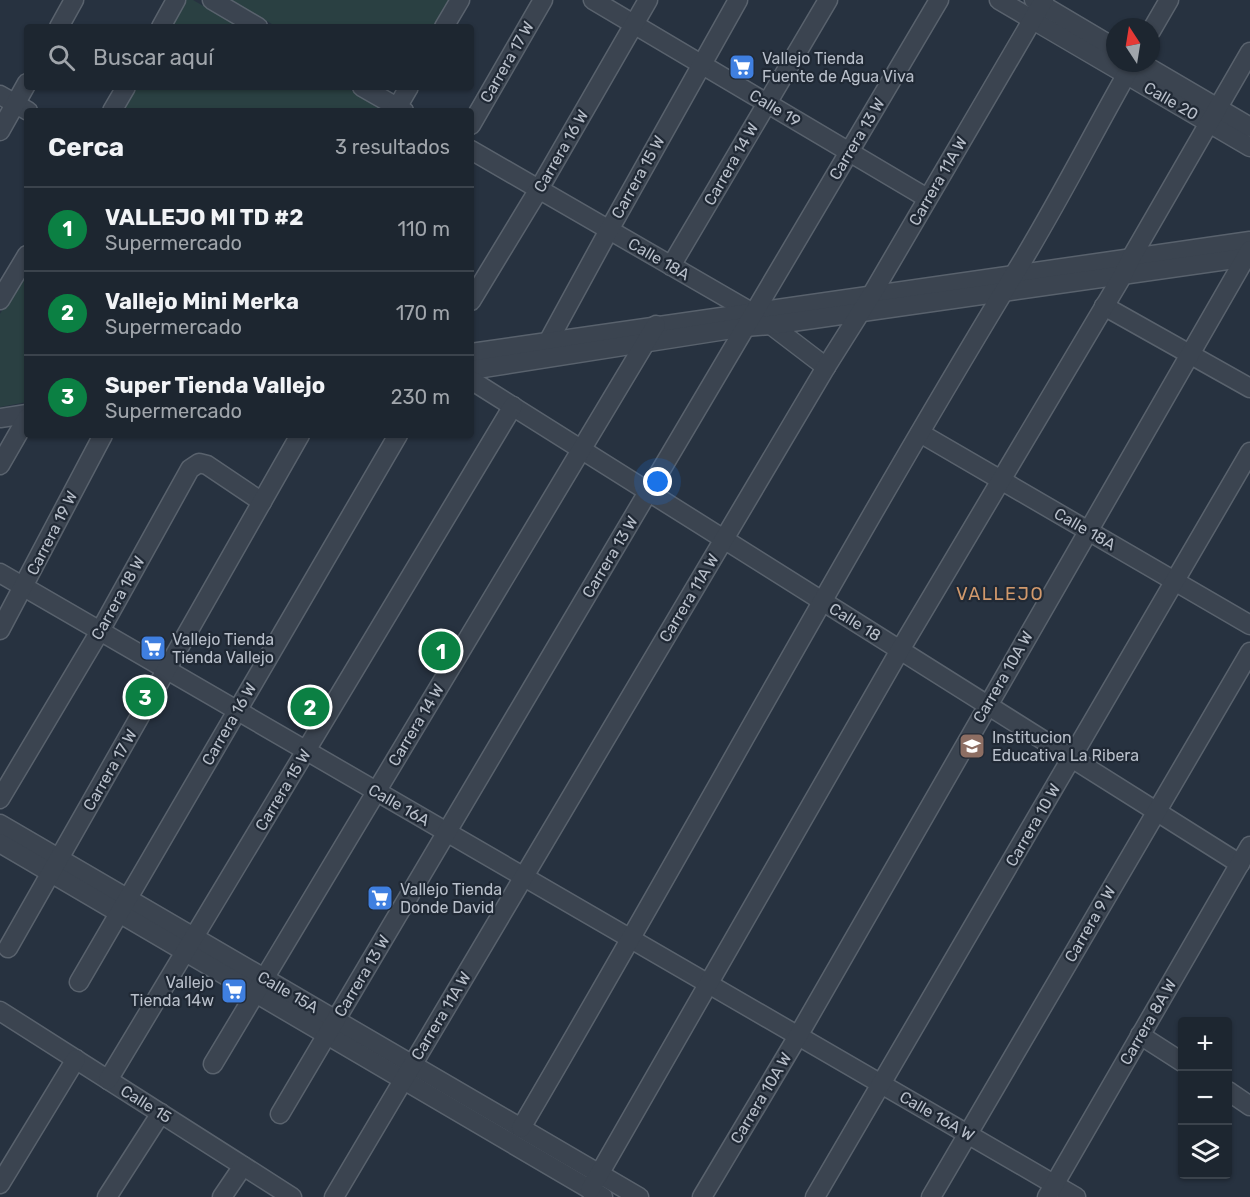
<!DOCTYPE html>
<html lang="es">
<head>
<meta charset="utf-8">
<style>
	:root { --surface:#1d2630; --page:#252e38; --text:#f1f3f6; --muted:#a0a5ab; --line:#3b434c; --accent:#0b8043 }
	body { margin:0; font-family:Rubik,sans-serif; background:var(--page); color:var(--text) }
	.controls { position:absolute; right:18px; bottom:18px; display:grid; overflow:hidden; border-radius:6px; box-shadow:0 2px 4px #0004 }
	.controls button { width:54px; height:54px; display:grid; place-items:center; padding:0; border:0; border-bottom:2px solid var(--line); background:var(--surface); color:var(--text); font:30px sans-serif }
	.compass { position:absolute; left:1106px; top:18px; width:54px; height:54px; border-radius:50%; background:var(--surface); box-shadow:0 2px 4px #0004; rotate:348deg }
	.you { position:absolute; left:658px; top:482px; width:21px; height:21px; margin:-15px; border:4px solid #fff; border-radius:50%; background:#1a73e8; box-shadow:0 0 0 9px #1a73e833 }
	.badge { display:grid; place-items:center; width:39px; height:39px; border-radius:50%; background:var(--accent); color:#fff; font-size:20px; font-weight:700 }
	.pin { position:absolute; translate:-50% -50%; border:3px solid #fff; box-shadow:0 2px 6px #0006 }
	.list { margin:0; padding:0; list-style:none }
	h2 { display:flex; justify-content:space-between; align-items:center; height:78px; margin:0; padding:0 24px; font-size:26px }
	h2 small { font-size:20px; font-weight:400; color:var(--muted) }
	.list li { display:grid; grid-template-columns:39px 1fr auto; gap:18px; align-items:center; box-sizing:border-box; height:84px; padding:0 24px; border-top:2px solid var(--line) }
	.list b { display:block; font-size:22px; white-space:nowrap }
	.list p { margin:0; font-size:20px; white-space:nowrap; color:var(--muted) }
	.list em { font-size:20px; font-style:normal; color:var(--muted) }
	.icon { flex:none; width:33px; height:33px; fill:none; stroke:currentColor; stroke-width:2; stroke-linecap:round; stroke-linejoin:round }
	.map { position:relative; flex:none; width:1250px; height:1197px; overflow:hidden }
	.search { position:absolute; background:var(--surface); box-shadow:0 2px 4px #0004; left:24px; top:24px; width:450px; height:66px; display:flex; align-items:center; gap:15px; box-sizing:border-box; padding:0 21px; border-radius:6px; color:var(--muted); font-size:22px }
	.panel { position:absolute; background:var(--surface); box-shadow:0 2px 4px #0004; left:24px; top:108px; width:450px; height:330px; border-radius:6px }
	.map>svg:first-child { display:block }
	.green { fill:#2a4042 }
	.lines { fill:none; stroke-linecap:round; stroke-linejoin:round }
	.minor-casing { stroke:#59626d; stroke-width:21 }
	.minor { stroke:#3b4450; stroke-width:18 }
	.labels { text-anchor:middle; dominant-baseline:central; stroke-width:4.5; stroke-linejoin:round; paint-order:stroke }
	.poi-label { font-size:16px; fill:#b8bfca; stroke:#202935; text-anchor:start }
	.street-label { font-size:16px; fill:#b8bfca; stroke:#202935 }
	.neighbourhood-label { font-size:18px; letter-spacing:1.5px; fill:#d1996c; stroke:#202935 }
</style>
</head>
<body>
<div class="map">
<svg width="1250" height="1197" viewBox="0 0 1250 1197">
	<rect width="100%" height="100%" fill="#273240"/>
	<g class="green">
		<path d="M182 0H193L240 27H167Z"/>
		<path d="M231 0H451L435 27H277Z"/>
		<path d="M132 87H345L385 109 384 111H118Z"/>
		<path d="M27 268V402L0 407V314Z"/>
	</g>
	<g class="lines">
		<g class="minor-casing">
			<g id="minor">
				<path d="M212 0 258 27"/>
				<path d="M593 0 927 198"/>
				<path d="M999 0 1250 147"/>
				<path d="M1034 0 1115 48"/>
				<path d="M59 27 74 0"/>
				<path d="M161 27 176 0"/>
				<path d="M444 27 460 0"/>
				<path d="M1151 31 1169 0"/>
				<path d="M1141 63 1250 127"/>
				<path d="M362 87 404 111"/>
				<path d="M0 95 28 111"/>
				<path d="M112 111 126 87"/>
				<path d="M395 111 409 87"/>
				<path d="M471 125 543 0"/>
				<path d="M0 131 27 83"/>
				<path d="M471 150 753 313"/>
				<path d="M671 266 828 0"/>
				<path d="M0 300 27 255"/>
				<path d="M471 301 539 189 648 0"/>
				<path d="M1104 306 1250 388"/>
				<path d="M771 325 826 367"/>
				<path d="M548 347 549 340 609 230 738 0"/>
				<path d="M471 353 1250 241"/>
				<path d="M471 370 745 327 771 325 1250 257"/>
				<path d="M471 380 1240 864"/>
				<path d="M0 418 27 414"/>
				<path d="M920 433 1250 625"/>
				<path d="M0 465 27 418"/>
				<path d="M0 573 1076 1197"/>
				<path d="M0 630 103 435"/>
				<path d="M0 799 100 631 190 469 199 463 207 465 262 502"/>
				<path d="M0 824 639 1197"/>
				<path d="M0 843 603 1197"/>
				<path d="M8 948 300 435"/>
				<path d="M79 982 398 435"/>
				<path d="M0 1011 292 1197"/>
				<path d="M1140 1035 1182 1062"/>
				<path d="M213 1064 656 325"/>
				<path d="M108 1080 513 406"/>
				<path d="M1228 1091 1250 1106"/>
				<path d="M280 1114 939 0"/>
				<path d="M521 1128C688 844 844 554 1015 273 1057 205 1093 133 1133 63"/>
				<path d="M0 1184 76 1059"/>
				<path d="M590 1190 900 650 1123 275 1131 258 1250 52"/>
				<path d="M107 1197 161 1113"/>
				<path d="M222 1197 243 1166"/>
				<path d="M334 1197 826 367 872 294 1044 0"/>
				<path d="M702 1197 798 1036 1250 250"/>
				<path d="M815 1197 1250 452"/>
				<path d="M931 1197 1250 652"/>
				<path d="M1047 1197 1250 846"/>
			</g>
		</g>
		<use href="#minor" class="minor"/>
	</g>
	<defs>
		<g id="supermarket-square" transform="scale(1.35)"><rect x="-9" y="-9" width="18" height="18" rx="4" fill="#3f7fe0" stroke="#202935"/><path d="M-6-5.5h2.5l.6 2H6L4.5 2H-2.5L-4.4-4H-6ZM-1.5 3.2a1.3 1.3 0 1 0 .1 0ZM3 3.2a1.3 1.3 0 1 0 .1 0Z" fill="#fff"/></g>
		<g id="school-square" transform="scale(1.35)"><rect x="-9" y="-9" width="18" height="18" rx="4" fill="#8d6e63" stroke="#202935"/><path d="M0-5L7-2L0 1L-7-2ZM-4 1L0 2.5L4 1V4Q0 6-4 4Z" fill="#fff"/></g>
	</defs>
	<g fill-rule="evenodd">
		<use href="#supermarket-square" x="742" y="67"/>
		<use href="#supermarket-square" x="153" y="648"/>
		<use href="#school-square" x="972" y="746"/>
		<use href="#supermarket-square" x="380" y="898"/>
		<use href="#supermarket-square" x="234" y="991"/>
	</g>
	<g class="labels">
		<g class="poi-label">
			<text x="762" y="58">Vallejo Tienda<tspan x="762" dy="18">Fuente de Agua Viva</tspan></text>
			<text x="172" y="639">Vallejo Tienda<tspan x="172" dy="18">Tienda Vallejo</tspan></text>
			<text x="992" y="737">Institucion<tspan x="992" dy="18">Educativa La Ribera</tspan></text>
			<text x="400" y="889">Vallejo Tienda<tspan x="400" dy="18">Donde David</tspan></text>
			<text x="214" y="982" text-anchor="end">Vallejo<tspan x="214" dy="18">Tienda 14w</tspan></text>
		</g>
		<g class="street-label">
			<text transform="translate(507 62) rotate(-60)">Carrera 17 W</text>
			<text transform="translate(1171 101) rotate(30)">Calle 20</text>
			<text transform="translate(775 108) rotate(31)">Calle 19</text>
			<text transform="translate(857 139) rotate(-59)">Carrera 13 W</text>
			<text transform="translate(561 151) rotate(-60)">Carrera 16 W</text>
			<text transform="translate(731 164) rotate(-60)">Carrera 14 W</text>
			<text transform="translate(638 177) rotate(-61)">Carrera 15 W</text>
			<text transform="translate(938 181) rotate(-60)">Carrera 11A W</text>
			<text transform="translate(659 259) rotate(30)">Calle 18A</text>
			<text transform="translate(1085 529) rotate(30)">Calle 18A</text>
			<text transform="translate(52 533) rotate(-63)">Carrera 19 W</text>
			<text transform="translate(610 557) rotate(-59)">Carrera 13 W</text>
			<text transform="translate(118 598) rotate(-61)">Carrera 18 W</text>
			<text transform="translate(689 598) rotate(-59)">Carrera 11A W</text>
			<text transform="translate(855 622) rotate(32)">Calle 18</text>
			<text transform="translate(1003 677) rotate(-60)">Carrera 10A W</text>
			<text transform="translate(229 724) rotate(-60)">Carrera 16 W</text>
			<text transform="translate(416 725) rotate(-59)">Carrera 14 W</text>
			<text transform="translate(110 770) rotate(-60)">Carrera 17 W</text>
			<text transform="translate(283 790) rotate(-59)">Carrera 15 W</text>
			<text transform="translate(399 805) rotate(30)">Calle 16A</text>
			<text transform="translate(1033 825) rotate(-60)">Carrera 10 W</text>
			<text transform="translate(1090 924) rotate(-60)">Carrera 9 W</text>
			<text transform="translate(362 976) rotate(-59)">Carrera 13 W</text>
			<text transform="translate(288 992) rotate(30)">Calle 15A</text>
			<text transform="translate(441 1016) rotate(-59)">Carrera 11A W</text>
			<text transform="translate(1148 1022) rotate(-60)">Carrera 8A W</text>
			<text transform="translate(761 1098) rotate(-59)">Carrera 10A W</text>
			<text transform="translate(146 1104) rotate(32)">Calle 15</text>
			<text transform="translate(937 1116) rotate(30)">Calle 16A W</text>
		</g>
		<g class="neighbourhood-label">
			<text x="1000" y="594">VALLEJO</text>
		</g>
	</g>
</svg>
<div class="controls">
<button>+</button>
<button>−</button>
<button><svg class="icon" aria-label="layers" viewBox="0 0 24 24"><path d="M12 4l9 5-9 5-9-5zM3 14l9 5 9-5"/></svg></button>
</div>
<svg class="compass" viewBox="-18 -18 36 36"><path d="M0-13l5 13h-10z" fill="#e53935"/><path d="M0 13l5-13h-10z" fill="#a0a5ab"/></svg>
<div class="you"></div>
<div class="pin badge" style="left:441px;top:651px">1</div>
<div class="pin badge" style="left:310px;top:707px">2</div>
<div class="pin badge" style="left:145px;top:697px">3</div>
<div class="search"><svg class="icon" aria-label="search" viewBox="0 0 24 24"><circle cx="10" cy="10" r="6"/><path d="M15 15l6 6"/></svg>Buscar aquí</div>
<section class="panel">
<h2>Cerca<small>3 resultados</small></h2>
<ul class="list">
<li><span class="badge">1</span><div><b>VALLEJO MI TD #2</b><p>Supermercado</p></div><em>110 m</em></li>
<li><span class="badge">2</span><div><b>Vallejo Mini Merka</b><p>Supermercado</p></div><em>170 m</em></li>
<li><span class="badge">3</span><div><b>Super Tienda Vallejo</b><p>Supermercado</p></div><em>230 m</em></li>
</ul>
</section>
</div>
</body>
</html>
